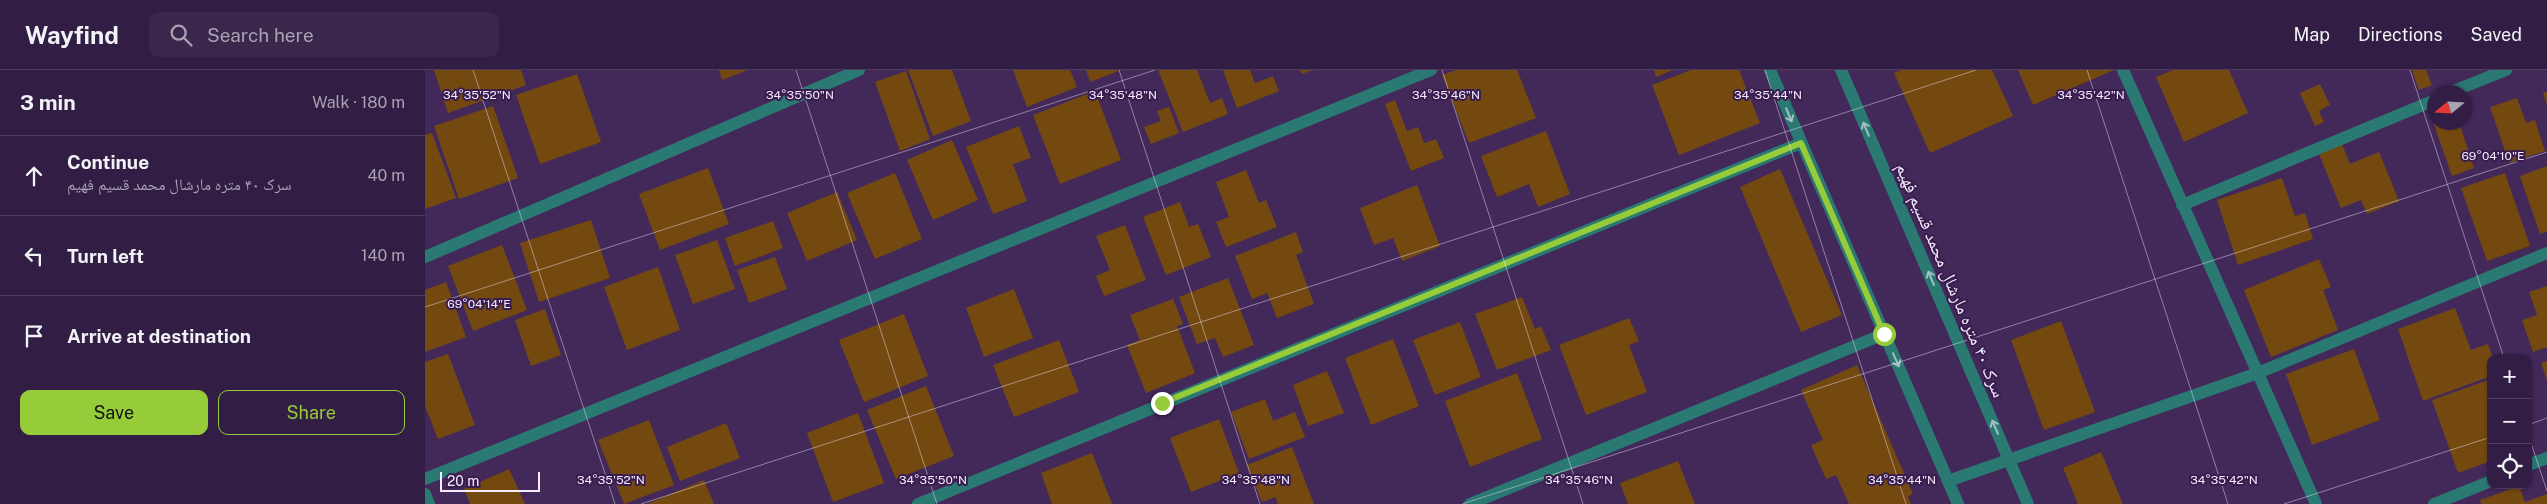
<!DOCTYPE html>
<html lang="en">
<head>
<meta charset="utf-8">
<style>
	:root { --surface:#321e44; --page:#3a274b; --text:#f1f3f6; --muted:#a8a2b2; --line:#4d3c5d; --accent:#96cc3a }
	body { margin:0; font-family:"Public Sans","Noto Naskh Arabic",sans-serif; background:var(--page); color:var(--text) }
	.controls { position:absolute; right:15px; bottom:15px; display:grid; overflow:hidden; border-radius:10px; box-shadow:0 1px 4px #0004 }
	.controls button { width:45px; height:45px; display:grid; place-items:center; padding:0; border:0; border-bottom:1px solid var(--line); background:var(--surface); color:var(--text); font:25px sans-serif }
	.compass { position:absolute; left:2002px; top:15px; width:45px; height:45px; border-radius:50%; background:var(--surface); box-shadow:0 1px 4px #0004; rotate:252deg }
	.scale { position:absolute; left:15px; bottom:12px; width:100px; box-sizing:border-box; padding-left:5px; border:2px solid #f4ebfe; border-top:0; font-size:14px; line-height:18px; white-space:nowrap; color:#f4ebfe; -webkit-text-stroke:4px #391d4e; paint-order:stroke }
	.stop { position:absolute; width:15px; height:15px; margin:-11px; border:4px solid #96cc3a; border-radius:50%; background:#fff }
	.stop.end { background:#96cc3a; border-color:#fff; box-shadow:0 1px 5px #0008 }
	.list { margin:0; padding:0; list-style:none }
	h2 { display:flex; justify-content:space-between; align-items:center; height:65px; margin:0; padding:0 20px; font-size:21px }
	h2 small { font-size:16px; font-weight:400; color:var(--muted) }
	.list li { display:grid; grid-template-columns:32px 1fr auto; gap:15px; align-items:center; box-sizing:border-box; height:80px; padding:0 20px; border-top:1px solid var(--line) }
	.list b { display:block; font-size:19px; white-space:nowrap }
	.list p { margin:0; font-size:16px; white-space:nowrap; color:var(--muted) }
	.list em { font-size:16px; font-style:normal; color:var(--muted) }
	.actions { display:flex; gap:10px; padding:15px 20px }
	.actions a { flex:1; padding:11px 0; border:1px solid var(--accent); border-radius:10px; text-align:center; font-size:18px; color:var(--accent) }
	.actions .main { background:var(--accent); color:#111 }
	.icon { flex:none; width:28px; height:28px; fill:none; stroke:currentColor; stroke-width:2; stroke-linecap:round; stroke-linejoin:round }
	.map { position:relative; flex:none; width:2122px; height:434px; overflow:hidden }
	header { display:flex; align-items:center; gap:30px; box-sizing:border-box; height:70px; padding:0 25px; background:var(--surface); border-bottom:1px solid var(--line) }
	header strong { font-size:24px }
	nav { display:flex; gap:28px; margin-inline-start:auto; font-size:18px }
	.search { width:350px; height:45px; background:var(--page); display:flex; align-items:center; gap:12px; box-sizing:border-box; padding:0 18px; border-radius:10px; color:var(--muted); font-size:19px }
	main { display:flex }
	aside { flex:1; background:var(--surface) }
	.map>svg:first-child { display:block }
	.building { fill:#744910 }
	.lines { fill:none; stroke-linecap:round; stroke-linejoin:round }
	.minor { stroke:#2b7973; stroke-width:12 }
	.tertiary { stroke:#2b7973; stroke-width:12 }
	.oneway { stroke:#a4bdc6 }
	.route { stroke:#96cc3a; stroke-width:6 }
	.ticks { fill:none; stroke:#f4ebfe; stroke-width:1; stroke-opacity:0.45 }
	.labels { text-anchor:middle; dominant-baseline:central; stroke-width:4; stroke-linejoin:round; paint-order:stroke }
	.street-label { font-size:18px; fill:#f4ebfe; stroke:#391d4e }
	.ticks-label { font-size:12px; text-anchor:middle; fill:#f4ebfe; stroke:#391d4e; stroke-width:4; stroke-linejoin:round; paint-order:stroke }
</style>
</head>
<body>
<header>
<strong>Wayfind</strong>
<div class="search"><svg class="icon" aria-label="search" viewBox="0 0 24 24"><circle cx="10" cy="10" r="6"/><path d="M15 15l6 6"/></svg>Search here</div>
<nav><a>Map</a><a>Directions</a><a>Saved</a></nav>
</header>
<main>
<aside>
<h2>3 min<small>Walk · 180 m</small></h2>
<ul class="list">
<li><svg class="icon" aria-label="ahead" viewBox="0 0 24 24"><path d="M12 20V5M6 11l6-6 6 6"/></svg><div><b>Continue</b><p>سرک ۴۰ متره مارشال محمد قسیم فهیم</p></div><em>40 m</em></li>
<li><svg class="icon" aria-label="left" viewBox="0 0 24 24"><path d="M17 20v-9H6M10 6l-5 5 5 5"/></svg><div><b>Turn left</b></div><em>140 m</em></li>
<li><svg class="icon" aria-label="arrive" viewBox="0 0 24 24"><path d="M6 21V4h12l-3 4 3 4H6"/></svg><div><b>Arrive at destination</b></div></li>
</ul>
<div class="actions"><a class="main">Save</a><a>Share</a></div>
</aside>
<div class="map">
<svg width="2122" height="434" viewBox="0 0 2122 434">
	<rect width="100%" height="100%" fill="#43285a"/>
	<g class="building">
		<path d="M9 0H96L101 15 23 43Z"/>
		<path d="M294 0H323L297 10Z"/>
		<path d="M483 0H527L546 51 508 66Z"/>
		<path d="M588 0H645L652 17 602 37Z"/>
		<path d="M661 0H696L665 12Z"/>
		<path d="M733 0H772L785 33 797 28 803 44 758 62Z"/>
		<path d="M798 0H825L830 13 848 6 854 21 812 38Z"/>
		<path d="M875 0H888L877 4Z"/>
		<path d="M1031 0H1092L1111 48 1044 73 1017 5Z"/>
		<path d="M1229 0H1248L1231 7Z"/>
		<path d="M1266 0H1314L1335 53 1254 85 1227 15Z"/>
		<path d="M1476 0H1567L1588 46 1505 83 1469 3Z"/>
		<path d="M1593 0H1689L1608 35Z"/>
		<path d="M1748 0H1804L1823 43 1759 72 1731 7Z"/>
		<path d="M1987 0H2001L2007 15 1994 20Z"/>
		<path d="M481 1 505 69 475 81 450 12Z"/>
		<path d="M152 4 176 72 115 94 91 25Z"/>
		<path d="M1895 14 1905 35 1894 41 1899 52 1890 56 1875 23Z"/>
		<path d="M670 21 696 90 635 114 608 45Z"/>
		<path d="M2122 22V35L2118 23Z"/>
		<path d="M2092 28 2101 53 2110 50 2120 81 2084 93 2065 37Z"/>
		<path d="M970 30 982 61 993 57 999 73 1011 69 1019 88 986 101 960 34Z"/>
		<path d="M68 36 93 108 34 129 9 56Z"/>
		<path d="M744 37 754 63 726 74 719 57 736 51 732 41Z"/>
		<path d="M2010 41V52H2034L2049 98 2027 106 2005 43Z"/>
		<path d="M594 56 606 88 588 94 602 131 568 144 541 77Z"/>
		<path d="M1121 61 1145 124 1113 137 1104 114 1072 127 1056 86Z"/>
		<path d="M7 63 31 128 0 139V65Z"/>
		<path d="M527 70 553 130 508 150 482 90Z"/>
		<path d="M1917 74 1925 94 1954 82 1974 131 1942 144 1936 130 1916 138 1894 84Z"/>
		<path d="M2122 96V161L2115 164 2095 106Z"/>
		<path d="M283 98 304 154 235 180 214 124Z"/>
		<path d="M1355 99 1417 245 1376 262 1315 117Z"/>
		<path d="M821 100 834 133 841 130 852 157 801 177 791 152 804 147 791 112Z"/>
		<path d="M470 103 497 169 450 189 422 123Z"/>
		<path d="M2080 103 2105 176 2062 191 2036 118Z"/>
		<path d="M1857 108 1870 146 1880 143 1888 169 1813 195 1792 130Z"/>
		<path d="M992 115 1015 176 977 191 968 168 949 175 935 138Z"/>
		<path d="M412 122 432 170 382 191 362 143Z"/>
		<path d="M755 132 764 157 773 154 786 187 741 205 718 147Z"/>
		<path d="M166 150 185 208 114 232 95 173Z"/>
		<path d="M348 151 358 178 310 196 300 168Z"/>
		<path d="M700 155 721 210 679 226 671 206 685 200 671 166Z"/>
		<path d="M871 162 878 182 871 185 889 234 852 248 842 223 827 229 810 186Z"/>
		<path d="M292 170 310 219 268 234 250 185Z"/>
		<path d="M77 175 102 240 48 261 23 196Z"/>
		<path d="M350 187 362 219 324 233 312 200Z"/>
		<path d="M1894 189 1906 217 1898 220 1913 260 1846 287 1819 220Z"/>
		<path d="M233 197 255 260 202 280 179 217Z"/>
		<path d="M803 208 829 275 798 287 790 268 772 274 754 227Z"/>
		<path d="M21 212 41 267 0 282V220Z"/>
		<path d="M2122 216V277L2108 282 2097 250 2112 245 2104 222Z"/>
		<path d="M589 219 608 268 559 287 541 238Z"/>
		<path d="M1097 227 1110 259 1116 256 1126 280 1072 300 1050 244Z"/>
		<path d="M748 229 758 254 752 256 770 303 721 323 702 275 715 270 705 245Z"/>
		<path d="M2030 238 2046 280 2063 274 2068 288H2066V306L1998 331 1973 259Z"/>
		<path d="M120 239 136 285 106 296 90 250Z"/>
		<path d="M479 244 503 306 439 332 414 270Z"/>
		<path d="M1204 248 1214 271 1204 275 1222 322 1161 345 1134 275Z"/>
		<path d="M1636 251 1670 342 1619 360 1586 270Z"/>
		<path d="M1035 252 1056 307 1010 325 988 270Z"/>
		<path d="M968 269 994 336 946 355 920 288Z"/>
		<path d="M634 270 654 322 589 347 568 295Z"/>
		<path d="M1929 279 1955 350 1887 375 1861 304Z"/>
		<path d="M23 284 50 355 13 369 0 336V292Z"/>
		<path d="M2122 291V310L2116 293Z"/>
		<path d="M1432 295 1488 424 1483 426 1486 434H1424L1411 405 1401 409 1386 375 1398 370 1376 320Z"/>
		<path d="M902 301 919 343 883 356 868 315Z"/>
		<path d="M1092 303 1117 369 1045 397 1020 331Z"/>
		<path d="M2066 309V391L2033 403 2007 330Z"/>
		<path d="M501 316 529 386 471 409 442 340Z"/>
		<path d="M840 329 848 351 870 342 880 367 824 389 806 342Z"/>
		<path d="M433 343 459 413 408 432 382 363Z"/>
		<path d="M794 349 814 403 766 422 745 368Z"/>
		<path d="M224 350 249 415 199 434 173 370Z"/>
		<path d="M301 353 315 388 255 411 242 377Z"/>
		<path d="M867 377 889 434H853L850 427 837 432 822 395Z"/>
		<path d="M1676 382 1698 434H1653L1638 398Z"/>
		<path d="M667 383 687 434H627L616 403Z"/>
		<path d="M1253 391 1270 434H1203L1195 413Z"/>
		<path d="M84 399 100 434H45L39 419Z"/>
		<path d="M279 410 289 434H222Z"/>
		<path d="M2094 416 2100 432 2122 424V434H2056L2055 430Z"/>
	</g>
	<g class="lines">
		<g class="minor">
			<path d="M1698 0 1891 434"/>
			<path d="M2026 22 2081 0"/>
			<path d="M1757 135 2010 30"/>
			<path d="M0 187 434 0"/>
			<path d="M2103 395 2122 388"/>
			<path d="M0 409 1006 0"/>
			<path d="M1523 411 1833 303 2122 183"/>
			<path d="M0 424 4 434"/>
			<path d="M493 434 1376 73"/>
			<path d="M1045 434 1459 264"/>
			<path d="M2009 434 2066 411"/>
		</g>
		<g class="tertiary">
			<path d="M1345 0 1533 434"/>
			<path d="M1416 0 1603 434"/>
		</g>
	</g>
	<defs><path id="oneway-shaft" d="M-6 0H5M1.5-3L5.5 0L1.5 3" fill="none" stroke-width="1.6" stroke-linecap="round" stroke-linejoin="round" transform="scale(1.25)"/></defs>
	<g class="oneway">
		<use href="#oneway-shaft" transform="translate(1364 45) rotate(67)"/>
		<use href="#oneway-shaft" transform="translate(1441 59) rotate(-113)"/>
		<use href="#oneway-shaft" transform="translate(1506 208) rotate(-113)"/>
		<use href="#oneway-shaft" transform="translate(1471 290) rotate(66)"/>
		<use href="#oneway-shaft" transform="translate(1570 357) rotate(-113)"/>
	</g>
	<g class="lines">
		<path class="route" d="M737 333 1376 73 1459 264"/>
	</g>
	<path class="ticks" d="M48 0 190 434M371 0 512 434M694 0 835 434M1017 0 1158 434M1340 0 1481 434M1662 0 1803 434M1985 0 2079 288M0 237 730 0M2103 355 2122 348M2103 364 2122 421M216 434 1551 0M1037 434 2122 82M1859 434 2066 367"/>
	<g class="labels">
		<g class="street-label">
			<text transform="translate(1526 210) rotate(67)">سرک ۴۰ متره مارشال محمد قسیم فهیم</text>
		</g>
	</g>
	<g class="ticks-label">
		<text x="52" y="29">34°35'52"N</text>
		<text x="375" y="29">34°35'50"N</text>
		<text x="698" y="29">34°35'48"N</text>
		<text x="1021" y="29">34°35'46"N</text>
		<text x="1343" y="29">34°35'44"N</text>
		<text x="1666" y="29">34°35'42"N</text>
		<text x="2068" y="90">69°04'10"E</text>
		<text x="54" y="238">69°04'14"E</text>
		<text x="186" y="414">34°35'52"N</text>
		<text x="508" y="414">34°35'50"N</text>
		<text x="831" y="414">34°35'48"N</text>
		<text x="1154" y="414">34°35'46"N</text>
		<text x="1477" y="414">34°35'44"N</text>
		<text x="1799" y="414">34°35'42"N</text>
	</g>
</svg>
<div class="controls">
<button>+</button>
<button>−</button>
<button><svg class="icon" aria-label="locate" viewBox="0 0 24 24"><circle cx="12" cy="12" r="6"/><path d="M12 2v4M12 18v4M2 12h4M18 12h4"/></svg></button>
</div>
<svg class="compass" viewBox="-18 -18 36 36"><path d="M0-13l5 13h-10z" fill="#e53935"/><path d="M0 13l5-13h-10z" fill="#a8a2b2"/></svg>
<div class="scale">20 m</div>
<div class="stop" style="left:1459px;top:264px"></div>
<div class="stop end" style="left:737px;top:333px"></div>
</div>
</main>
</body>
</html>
